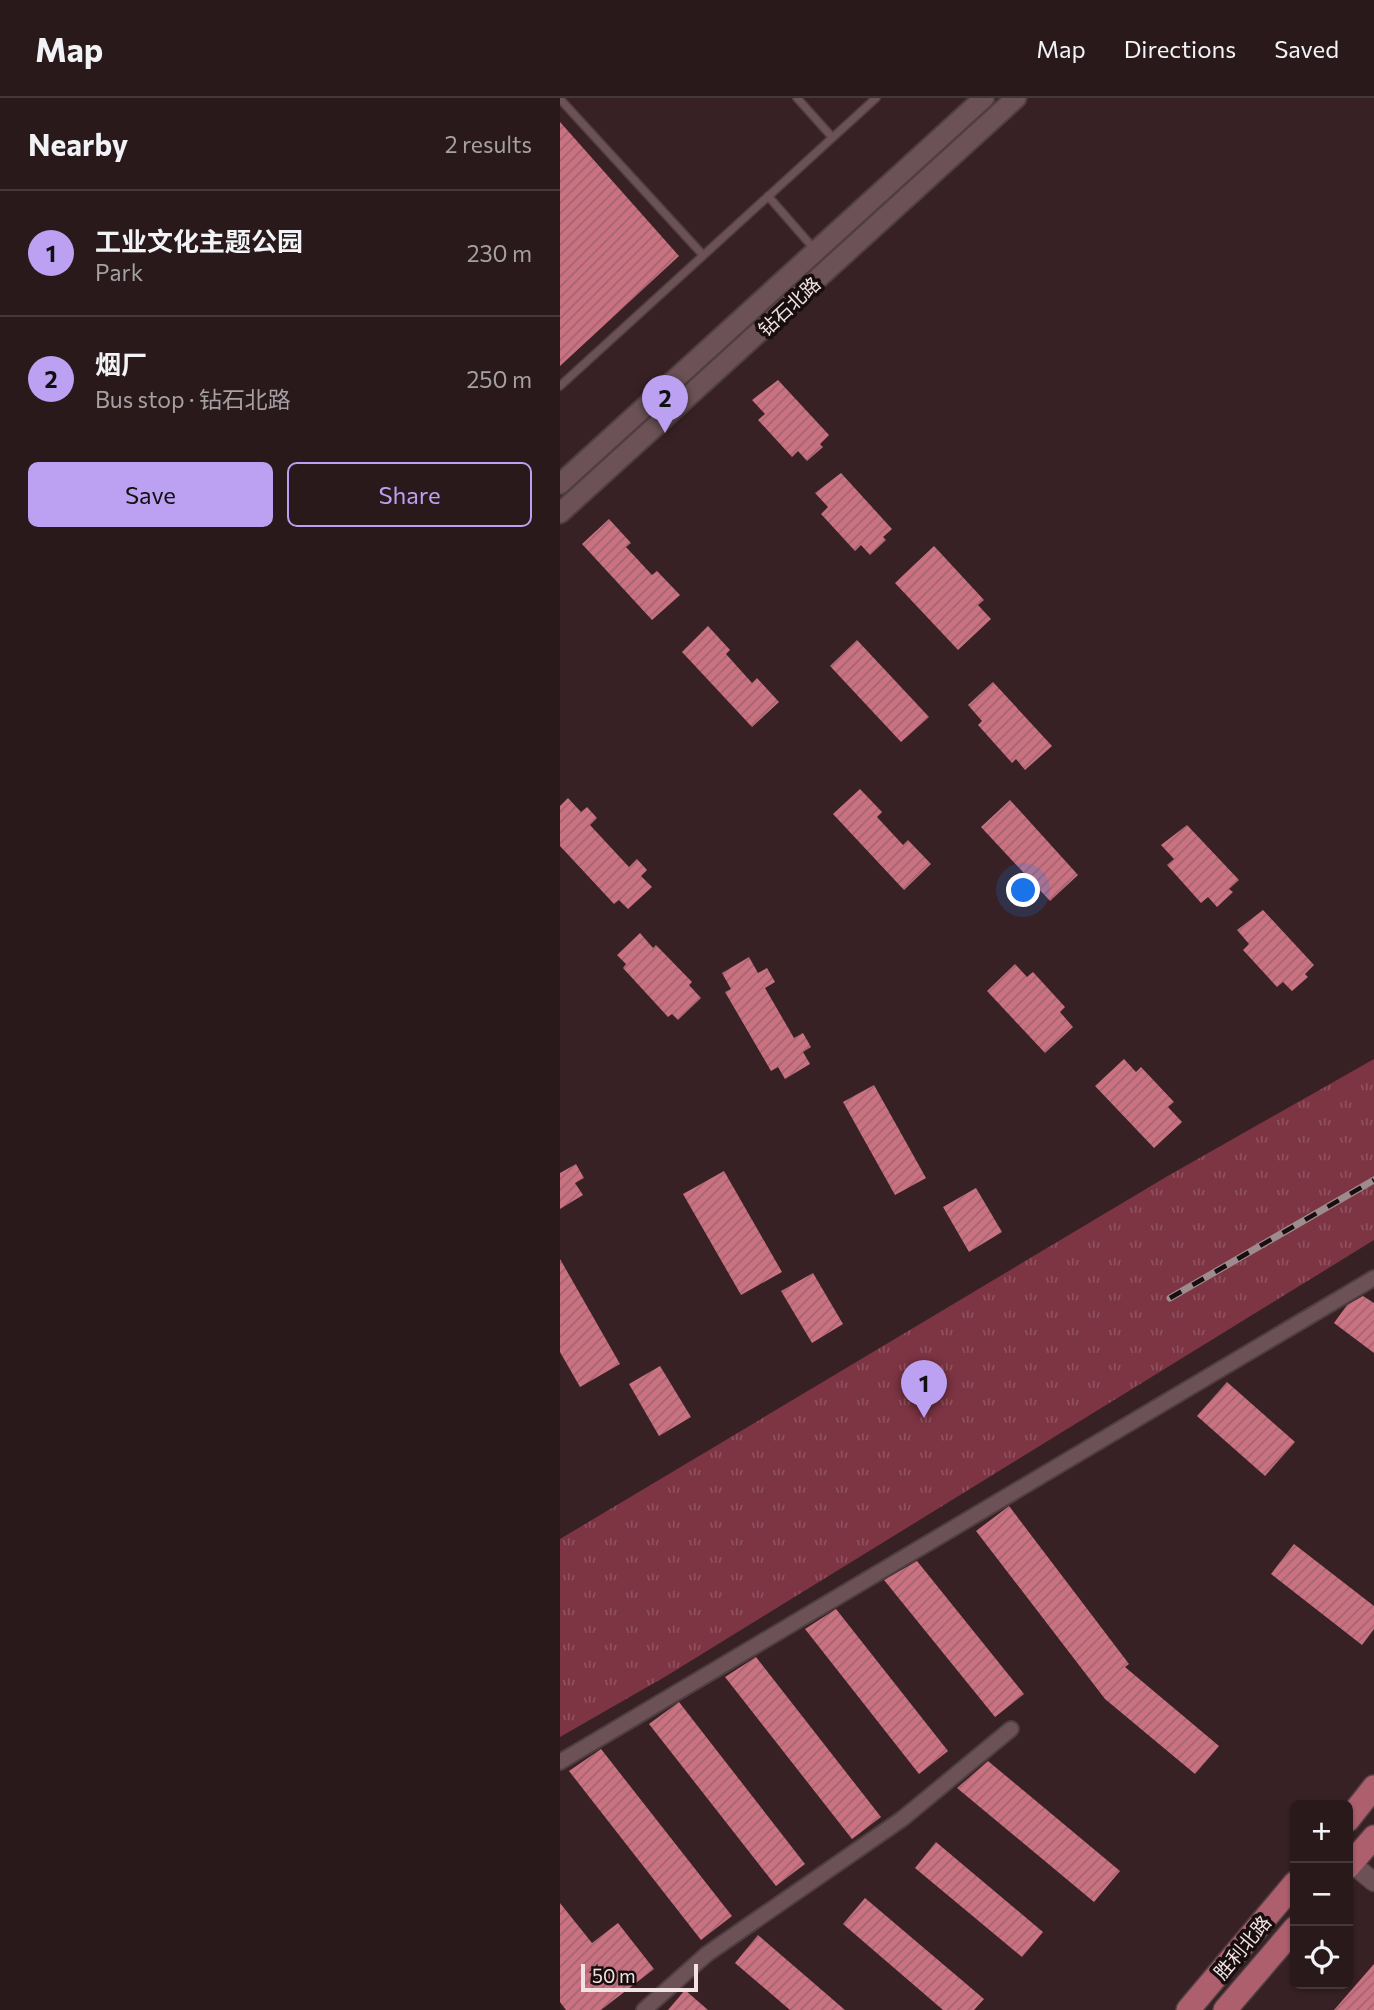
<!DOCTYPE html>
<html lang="en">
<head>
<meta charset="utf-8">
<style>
	:root { --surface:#29191b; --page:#352628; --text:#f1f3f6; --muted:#a5a0a3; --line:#45383a; --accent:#bca0f2 }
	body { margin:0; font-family:Commissioner,"Noto Sans SC",sans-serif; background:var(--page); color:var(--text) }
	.controls { position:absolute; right:21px; bottom:21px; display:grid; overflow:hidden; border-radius:10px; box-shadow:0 2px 5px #0004 }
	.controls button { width:63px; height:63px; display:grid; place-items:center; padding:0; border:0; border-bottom:2px solid var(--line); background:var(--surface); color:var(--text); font:35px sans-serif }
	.scale { position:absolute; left:21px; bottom:18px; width:117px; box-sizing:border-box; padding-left:7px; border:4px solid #f2e2e4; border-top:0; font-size:19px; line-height:24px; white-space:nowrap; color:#f2e2e4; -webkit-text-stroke:5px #180e0f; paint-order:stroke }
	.you { position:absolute; left:464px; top:793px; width:24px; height:24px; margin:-18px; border:5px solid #fff; border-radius:50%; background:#1a73e8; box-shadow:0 0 0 10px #1a73e833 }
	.badge { display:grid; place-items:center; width:46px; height:46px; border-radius:50%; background:var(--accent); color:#111; font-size:23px; font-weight:700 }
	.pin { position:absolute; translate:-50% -58px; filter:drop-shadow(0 2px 4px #0008) }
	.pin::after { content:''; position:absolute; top:37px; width:24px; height:21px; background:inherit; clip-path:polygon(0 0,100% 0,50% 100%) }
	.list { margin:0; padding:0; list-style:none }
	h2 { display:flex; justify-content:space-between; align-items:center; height:91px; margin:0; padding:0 28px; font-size:30px }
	h2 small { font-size:23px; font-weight:400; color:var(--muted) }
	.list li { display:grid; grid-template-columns:46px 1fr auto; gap:21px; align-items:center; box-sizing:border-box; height:126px; padding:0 28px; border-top:2px solid var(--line) }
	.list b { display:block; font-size:26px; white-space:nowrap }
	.list p { margin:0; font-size:23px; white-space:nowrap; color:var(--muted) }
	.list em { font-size:23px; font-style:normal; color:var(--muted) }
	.actions { display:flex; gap:14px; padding:21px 28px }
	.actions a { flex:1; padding:16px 0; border:2px solid var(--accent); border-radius:10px; text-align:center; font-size:24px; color:var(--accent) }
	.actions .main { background:var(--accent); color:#111 }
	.icon { flex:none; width:38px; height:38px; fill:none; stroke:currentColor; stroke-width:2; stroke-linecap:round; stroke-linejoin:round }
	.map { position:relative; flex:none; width:814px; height:1912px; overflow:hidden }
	header { display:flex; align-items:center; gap:42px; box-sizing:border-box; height:98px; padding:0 35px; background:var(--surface); border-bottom:2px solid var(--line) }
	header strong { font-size:33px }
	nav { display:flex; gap:38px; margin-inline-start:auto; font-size:24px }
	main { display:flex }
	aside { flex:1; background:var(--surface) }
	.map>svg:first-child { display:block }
	.park { fill:url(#park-tufts) }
	.building { fill:url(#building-hatch) }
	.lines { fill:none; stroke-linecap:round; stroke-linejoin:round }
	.service-casing { stroke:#503e41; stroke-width:10 }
	.minor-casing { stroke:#503e41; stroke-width:18 }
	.tertiary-casing { stroke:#503e41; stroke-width:21 }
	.secondary-casing { stroke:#503e41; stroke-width:23 }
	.trunk-casing { stroke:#503e41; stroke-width:26 }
	.service { stroke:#6c5256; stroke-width:7 }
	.minor { stroke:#6c5256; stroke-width:14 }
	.tertiary { stroke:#6c5256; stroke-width:18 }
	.secondary { stroke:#6c5256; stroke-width:19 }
	.trunk { stroke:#ae5f6e; stroke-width:23 }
	.rail-casing { stroke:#9d8b8d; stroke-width:7 }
	.rail { stroke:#180e0f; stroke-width:4.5; stroke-dasharray:13; stroke-linecap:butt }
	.labels { text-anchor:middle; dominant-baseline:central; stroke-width:7; stroke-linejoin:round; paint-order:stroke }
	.street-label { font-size:19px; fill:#f2e2e4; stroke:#180e0f }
</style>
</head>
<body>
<header>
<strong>Map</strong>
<nav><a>Map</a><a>Directions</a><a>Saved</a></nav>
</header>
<main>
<aside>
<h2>Nearby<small>2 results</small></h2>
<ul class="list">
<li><span class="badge">1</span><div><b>工业文化主题公园</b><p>Park</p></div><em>230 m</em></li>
<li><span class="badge">2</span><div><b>烟厂</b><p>Bus stop · 钻石北路</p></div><em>250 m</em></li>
</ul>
<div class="actions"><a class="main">Save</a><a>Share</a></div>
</aside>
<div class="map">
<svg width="814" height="1912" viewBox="0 0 814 1912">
	<defs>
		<pattern id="park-tufts" width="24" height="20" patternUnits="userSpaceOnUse" patternTransform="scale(1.75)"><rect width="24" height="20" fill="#7d3443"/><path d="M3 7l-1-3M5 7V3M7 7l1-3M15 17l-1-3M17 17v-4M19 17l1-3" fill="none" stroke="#90515e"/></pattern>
		<pattern id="building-hatch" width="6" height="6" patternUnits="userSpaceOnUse" patternTransform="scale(1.75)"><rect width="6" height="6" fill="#ca7282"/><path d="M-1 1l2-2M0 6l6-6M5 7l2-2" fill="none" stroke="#a3646f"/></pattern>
	</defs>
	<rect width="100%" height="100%" fill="#372124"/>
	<path class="park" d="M814 961V1142L108 1577 0 1639V1441L606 1079Z"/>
	<g class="building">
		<path d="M0 24 119 158 0 268Z"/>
		<path d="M218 282 269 337 260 346 263 349 247 363 238 353 232 359 198 322 205 316 192 302Z"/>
		<path d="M281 375 332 431 323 439 326 442 310 457 301 447 295 453 261 416 268 409 255 395Z"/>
		<path d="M49 421 71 445 66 449 92 477 97 473 120 497 92 522 22 446Z"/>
		<path d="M374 448 424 502 418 507 431 521 398 552 335 485Z"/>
		<path d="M148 528 170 552 166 556 192 585 197 580 219 604 192 629 122 554Z"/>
		<path d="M297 542 369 619 341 644 270 568Z"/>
		<path d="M433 584 492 648 465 672 456 661 452 665 418 627 422 623 408 607Z"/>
		<path d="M300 691 322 714 317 719 343 747 348 742 371 766 344 792 273 716Z"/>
		<path d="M8 700 21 714 27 709 37 720 30 727 69 769 77 761 87 772 81 778 92 789 68 811 59 802 54 806 0 748V708Z"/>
		<path d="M450 702 518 777 490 803 421 729Z"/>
		<path d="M627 727 679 782 669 791 673 794 657 809 648 799 641 805 607 767 614 761 601 747Z"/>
		<path d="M703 812 754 867 745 876 748 879 732 893 723 884 717 889 683 852 689 846 677 832Z"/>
		<path d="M80 835 93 850 96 847 132 884 129 887 141 900 118 922 112 916 108 919 63 870 66 866 57 857Z"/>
		<path d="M189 859 198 875 207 870 215 884 205 890 234 940 243 935 251 949 243 954 250 966 225 981 218 969 211 973 165 894 171 891 162 875Z"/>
		<path d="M455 866 467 879 473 874 505 909 500 914 513 929 485 955 427 893Z"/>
		<path d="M564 961 576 974 581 969 614 1004 608 1009 622 1024 594 1050 535 988Z"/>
		<path d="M314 987 366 1080 335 1097 283 1004Z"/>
		<path d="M16 1066 24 1080 15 1085 23 1097 0 1111V1075Z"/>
		<path d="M164 1073 222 1174 181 1197 123 1096Z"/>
		<path d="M416 1090 442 1134 409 1154 383 1109Z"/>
		<path d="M0 1161 60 1266 20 1289 0 1254Z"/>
		<path d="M253 1175 283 1226 252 1245 221 1193Z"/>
		<path d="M803 1198 814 1205V1255L774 1225 787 1207Z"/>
		<path d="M100 1268 131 1319 99 1338 69 1286Z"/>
		<path d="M667 1284 735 1344 705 1378 637 1318Z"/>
		<path d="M449 1408 569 1566 565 1569 659 1648 635 1676 545 1601 416 1433Z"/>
		<path d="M734 1446 814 1508V1531L802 1547 711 1476Z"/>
		<path d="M357 1463 464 1596 435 1619 324 1482Z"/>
		<path d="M276 1511 388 1653 359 1676 245 1531Z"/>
		<path d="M196 1559 321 1719 292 1741 165 1579Z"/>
		<path d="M119 1604 245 1766 216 1788 89 1626Z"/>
		<path d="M41 1651 172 1818 141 1842 9 1673Z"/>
		<path d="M428 1663 560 1773 534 1804 397 1690Z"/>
		<path d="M376 1744 483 1834 462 1859 355 1770Z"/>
		<path d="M305 1800 424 1901 414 1912H383L283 1826Z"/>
		<path d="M0 1805 32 1845 58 1825 94 1871 41 1912H6L0 1904Z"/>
		<path d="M198 1837 285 1912H230L175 1865Z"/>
		<path d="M814 1866V1912H774Z"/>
		<path d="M125 1892 148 1912H108Z"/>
	</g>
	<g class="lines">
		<g class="service-casing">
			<g id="service">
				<path d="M237 0 272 39"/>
				<path d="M0 1 143 157"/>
				<path d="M208 98 256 153"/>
				<path d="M0 288 316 0"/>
			</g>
		</g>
		<g class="minor-casing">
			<g id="minor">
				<path d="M0 1664 814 1180"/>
				<path d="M84 1912 147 1856 342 1721 451 1631"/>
			</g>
		</g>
		<g class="tertiary-casing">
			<path id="tertiary" d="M791 1765 814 1784"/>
		</g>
		<g class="secondary-casing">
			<g id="secondary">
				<path d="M0 386 424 0"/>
				<path d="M0 415 456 0"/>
			</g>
		</g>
		<g class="trunk-casing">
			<g id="trunk">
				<path d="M788 1722 814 1689"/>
				<path d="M788 1769 814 1739"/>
				<path d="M628 1912 735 1785"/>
				<path d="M665 1912 735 1830"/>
			</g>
		</g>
		<use href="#service" class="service"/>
		<use href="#minor" class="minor"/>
		<use href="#tertiary" class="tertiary"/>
		<use href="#secondary" class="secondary"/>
		<use href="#trunk" class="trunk"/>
		<g class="rail-casing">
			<path id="rail" d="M610 1200 814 1082"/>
		</g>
		<use href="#rail" class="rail"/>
	</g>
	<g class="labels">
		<g class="street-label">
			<text transform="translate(229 208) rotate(-43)">钻石北路</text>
			<text transform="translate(682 1849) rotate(-50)">胜利北路</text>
		</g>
	</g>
</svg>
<div class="controls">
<button>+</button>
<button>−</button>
<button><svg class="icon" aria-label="locate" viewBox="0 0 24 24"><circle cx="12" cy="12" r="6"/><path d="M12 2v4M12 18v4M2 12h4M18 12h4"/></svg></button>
</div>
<div class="scale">50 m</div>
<div class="you"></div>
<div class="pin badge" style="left:364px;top:1320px">1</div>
<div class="pin badge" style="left:105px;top:335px">2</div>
</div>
</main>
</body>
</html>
